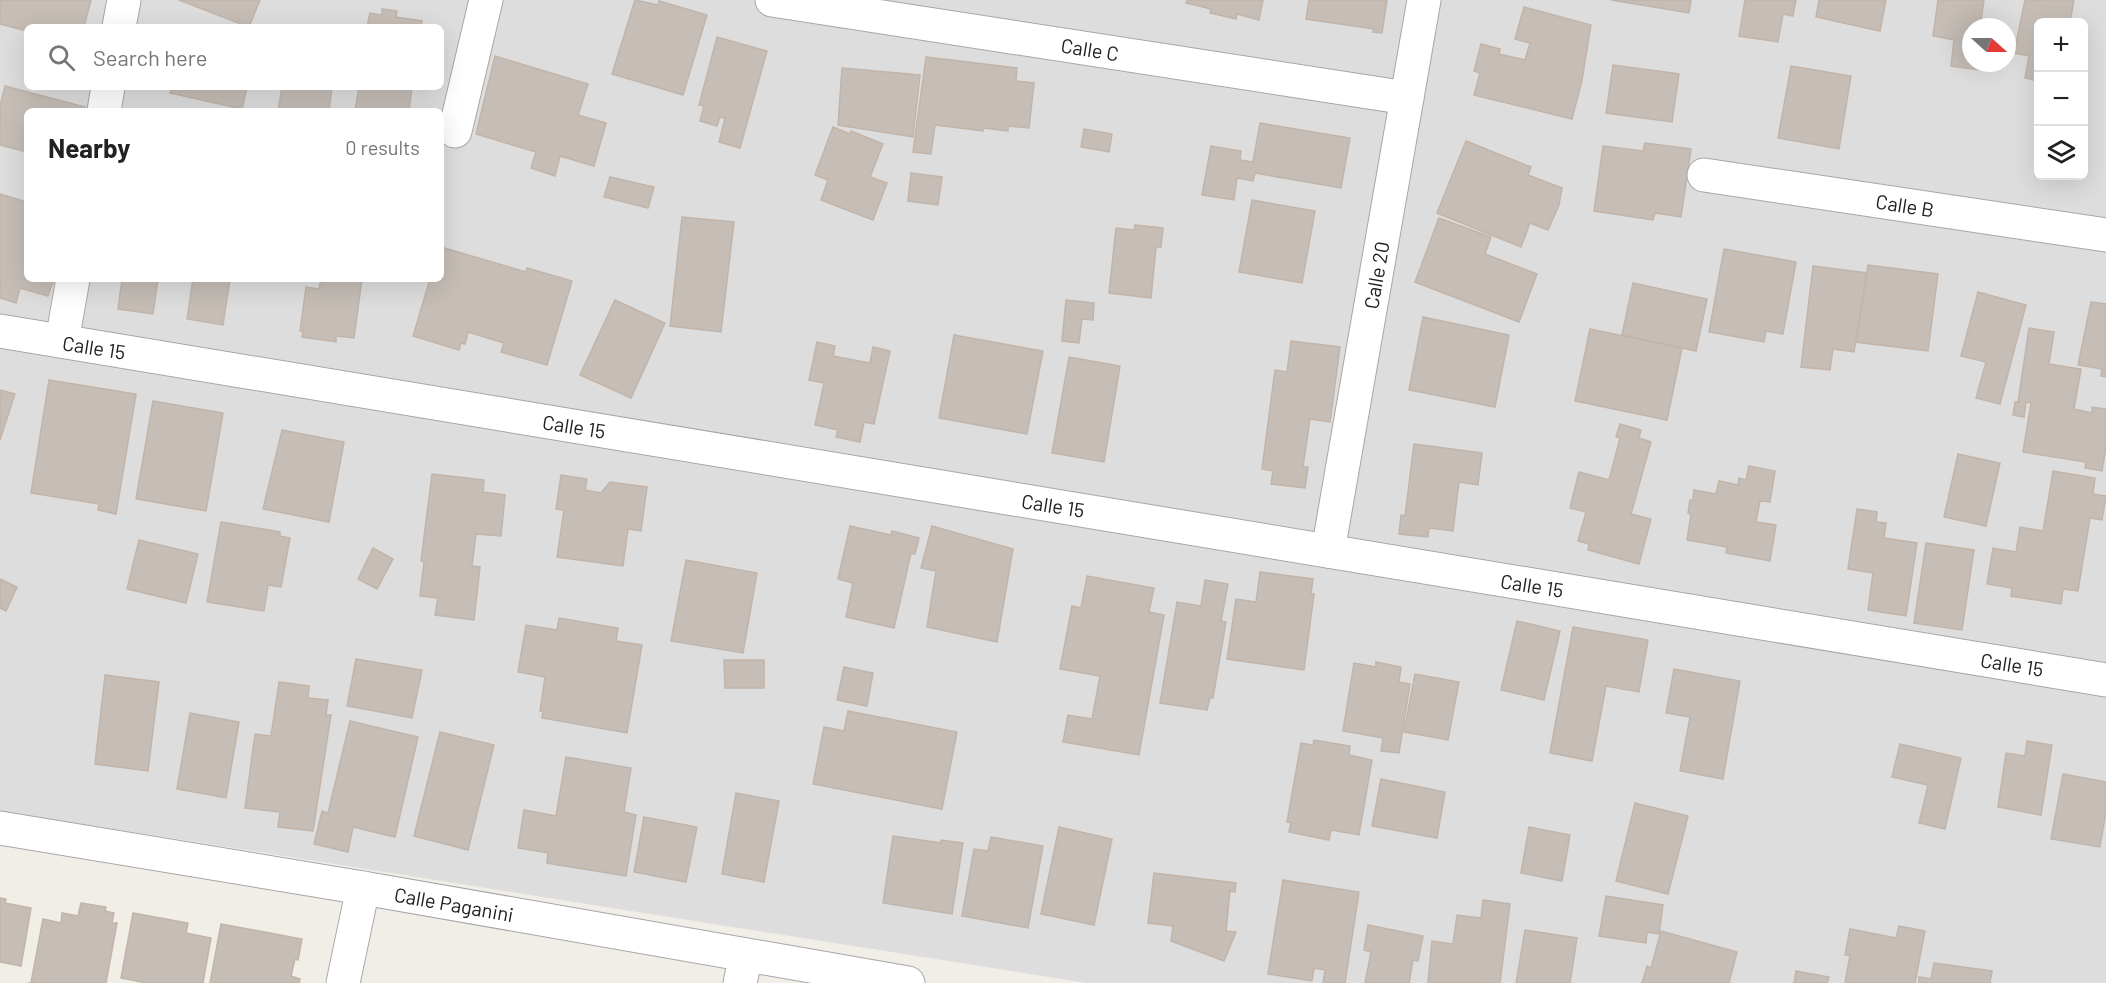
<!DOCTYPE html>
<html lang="en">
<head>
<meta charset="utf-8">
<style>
	:root { --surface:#fff; --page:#f2f2f2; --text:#222; --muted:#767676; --line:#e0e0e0 }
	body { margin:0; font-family:Barlow,sans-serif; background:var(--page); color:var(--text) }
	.controls { position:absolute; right:18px; top:18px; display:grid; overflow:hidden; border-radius:9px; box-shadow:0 6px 24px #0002 }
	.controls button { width:54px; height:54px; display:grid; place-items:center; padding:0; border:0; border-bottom:2px solid var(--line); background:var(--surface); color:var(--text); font:30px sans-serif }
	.compass { position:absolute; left:1962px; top:18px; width:54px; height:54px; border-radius:50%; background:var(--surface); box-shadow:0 6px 24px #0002; rotate:111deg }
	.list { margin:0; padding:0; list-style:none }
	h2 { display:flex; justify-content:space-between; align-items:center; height:78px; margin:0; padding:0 24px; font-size:26px }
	h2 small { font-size:20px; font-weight:400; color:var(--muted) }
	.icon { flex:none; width:33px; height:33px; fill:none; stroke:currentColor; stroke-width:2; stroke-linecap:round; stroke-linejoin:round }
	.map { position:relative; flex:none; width:2106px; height:983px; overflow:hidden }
	.search { position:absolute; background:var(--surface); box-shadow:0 6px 24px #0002; left:24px; top:24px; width:420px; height:66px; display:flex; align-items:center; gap:15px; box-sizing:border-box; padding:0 21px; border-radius:9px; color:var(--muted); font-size:22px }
	.panel { position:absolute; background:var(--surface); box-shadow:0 6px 24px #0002; left:24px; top:108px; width:420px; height:174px; border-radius:9px }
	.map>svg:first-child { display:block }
	.residential { fill:#dedddd; fill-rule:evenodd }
	.building { fill:#c5bdb6; stroke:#c2b4a9; stroke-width:1.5 }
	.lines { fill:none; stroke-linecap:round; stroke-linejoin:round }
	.minor-casing { stroke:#a7a7a7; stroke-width:35 }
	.minor { stroke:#fff; stroke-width:33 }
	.labels { text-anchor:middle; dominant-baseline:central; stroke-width:4.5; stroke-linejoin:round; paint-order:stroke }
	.street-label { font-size:20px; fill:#202020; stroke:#fff }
</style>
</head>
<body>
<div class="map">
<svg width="2106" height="983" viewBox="0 0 2106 983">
	<rect width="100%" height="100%" fill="#f1ede7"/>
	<path class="residential" d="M0 0H2106V983H1087L0 811ZM2038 22H2084V176H2038ZM27 27H441V87H27ZM1971 27H2007V63H1971ZM27 111H441V279H27Z"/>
	<g class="building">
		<path d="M0 0H91L84 27H27V31L0 24Z"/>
		<path d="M179 0H260L249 27Z"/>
		<path d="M635 0 658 5 659 1 707 15 683 95 612 74Z"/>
		<path d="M1187 0H1263L1259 20 1237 14 1236 19 1210 13 1211 9 1186 3Z"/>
		<path d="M1309 0H1387L1382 33 1373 32 1374 29 1306 19Z"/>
		<path d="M1611 0H1691L1689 13Z"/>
		<path d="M1745 0H1796L1793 16 1783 14 1778 42 1739 36Z"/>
		<path d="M1819 0H1886L1880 31 1816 17Z"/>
		<path d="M1938 0H1984L1980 27H1971V63H1989L1988 71 1951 66 1954 40 1933 36Z"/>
		<path d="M2025 0H2074L2070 22H2038V81L2025 78 2029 56 2014 53Z"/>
		<path d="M1524 7 1591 25 1582 80 1572 119 1474 95 1480 73 1474 71 1481 44 1500 49 1499 54 1525 60 1530 43 1515 39Z"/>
		<path d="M382 9 397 11 396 17 422 21 421 27H367L370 13 382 15Z"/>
		<path d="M717 37 767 51 740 148 719 142 725 118 720 117 717 126 700 121 704 106 699 105Z"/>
		<path d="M495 56 588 84 578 115 606 123 594 166 560 156 555 176 531 168 536 152 476 134Z"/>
		<path d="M926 57 1017 68 1016 81 1034 83 1029 128 1008 126V131L983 128V131L935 125 931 154 913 152Z"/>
		<path d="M1613 65 1679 74 1672 122 1606 113Z"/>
		<path d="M1791 66 1851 76 1839 149 1778 138Z"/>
		<path d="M842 68 920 75 913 137 838 125Z"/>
		<path d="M5 86 85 107 84 111H27V152L0 145V106Z"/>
		<path d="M172 87H247L242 109 170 93Z"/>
		<path d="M282 87H332L329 111H278Z"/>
		<path d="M359 87H412L409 111H355Z"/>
		<path d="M1260 123 1350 138 1341 188 1255 173 1253 181 1237 178 1234 200 1202 195 1211 146 1241 151 1240 160 1253 162Z"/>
		<path d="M833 127 850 134 851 131 883 144 870 177 887 183 873 220 821 200 828 180 815 175Z"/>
		<path d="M1084 129 1112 134 1109 152 1081 147Z"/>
		<path d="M1466 141 1531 167 1528 175 1562 188 1559 205 1548 230 1530 223 1521 247 1437 213Z"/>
		<path d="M1645 143 1691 149 1681 217 1655 213 1653 220 1594 211 1603 146 1643 151Z"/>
		<path d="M911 173 942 177 938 205 908 201Z"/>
		<path d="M610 177 654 187 648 208 604 197Z"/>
		<path d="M0 194 27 202V279H54L48 296 20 288 16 303 0 298Z"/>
		<path d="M1252 200 1315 211 1302 283 1239 272Z"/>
		<path d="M682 217 734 222 721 332 670 326Z"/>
		<path d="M1439 218 1491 237 1485 254 1537 274 1519 322 1415 282Z"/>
		<path d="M1135 225 1163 228 1161 247H1156L1151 298 1109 293 1116 228 1134 230Z"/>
		<path d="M441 247 526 272 527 268 572 281 547 365 501 352 504 343 468 332 465 344 461 343 459 350 413 336 430 279H441Z"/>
		<path d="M1724 249 1796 262 1783 334 1766 331 1764 342 1709 332Z"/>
		<path d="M1868 265 1938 274 1928 351 1855 342Z"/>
		<path d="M1813 266 1867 273 1854 352 1833 349 1830 370 1801 367Z"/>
		<path d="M122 279H158L153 314 118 309Z"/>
		<path d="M193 279H230L223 325 187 319Z"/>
		<path d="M321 279H362L354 338 336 336V342L302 337 303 331H300L306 287 319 289Z"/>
		<path d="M1633 283 1707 299 1696 351 1622 335Z"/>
		<path d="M1978 292 2026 305 2000 404 1976 398 1986 362 1961 356Z"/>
		<path d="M615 300 665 323 631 398 580 375Z"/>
		<path d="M1066 300 1094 303 1093 320 1082 319 1079 343 1062 341Z"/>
		<path d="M2091 302 2106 304V377L2101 376 2102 369 2078 365Z"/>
		<path d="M1423 317 1509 335 1495 407 1409 390Z"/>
		<path d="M2029 328 2054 332 2049 364 2081 369 2074 409 2092 413V407L2106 409V446L2102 471 2085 468 2086 462 2023 452 2031 403 2026 402 2024 417 2013 415 2015 402H2018Z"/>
		<path d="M1590 329 1682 348 1667 420 1575 401Z"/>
		<path d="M954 335 1043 351 1027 434 939 418Z"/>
		<path d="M1291 341 1340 347 1330 422 1310 419 1303 467H1308L1305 488 1271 484 1273 471 1262 469 1275 370 1287 372Z"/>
		<path d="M817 342 835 346 833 356 870 363 873 347 890 351 874 424 864 422 860 442 836 437 838 430 815 425 824 383 809 380Z"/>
		<path d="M1069 357 1120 366 1104 462 1052 453Z"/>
		<path d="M49 380 136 394 116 514 98 510 99 504 31 493Z"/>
		<path d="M0 390 15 394 0 440Z"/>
		<path d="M153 401 223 413 206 511 136 499Z"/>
		<path d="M1620 424 1641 430 1639 438 1651 442 1631 514 1651 519 1639 564 1588 550 1589 544 1578 541 1586 512 1570 508 1579 472 1609 480 1620 438 1616 437Z"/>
		<path d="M282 430 344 442 329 522 263 509Z"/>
		<path d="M1414 444 1482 453 1478 485 1459 482 1453 531 1429 528 1428 537 1399 534 1401 515 1405 516Z"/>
		<path d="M1958 454 2000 463 1986 526 1944 517Z"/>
		<path d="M1749 466 1775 471 1770 502 1760 501 1756 522 1776 525 1770 561 1726 553 1727 547 1687 540 1691 514 1688 513 1690 500H1693L1694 490 1716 494 1719 481 1738 485 1739 478 1746 480Z"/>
		<path d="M2053 471 2095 478 2093 494 2106 496 2102 520 2090 518 2078 591 2063 589 2061 604 2011 596 2012 588 1987 584 1993 548 2016 552 2020 527 2043 531Z"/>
		<path d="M432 474 484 480 483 492 505 495 501 536 476 534 472 566 480 567 474 620 435 615 438 598 420 596 424 562 421 561Z"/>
		<path d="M561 475 587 479 585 490 601 493 610 482 647 487 641 531 628 529 623 566 557 557 564 510 556 509Z"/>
		<path d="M1857 509 1877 512 1876 522 1886 523 1884 538 1917 543 1906 616 1868 610 1873 573 1848 569Z"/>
		<path d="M221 522 280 532V536L290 538 281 587 268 585 264 611 207 602Z"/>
		<path d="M850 526 891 535 892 531 919 538 915 554 911 553 894 628 846 617 853 583 838 579Z"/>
		<path d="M932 526 1013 549 997 642 927 627 936 571 921 568Z"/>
		<path d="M139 540 198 554 186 603 127 589Z"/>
		<path d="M1926 543 1974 550 1962 630 1914 623Z"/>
		<path d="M373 548 393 559 377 589 358 579Z"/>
		<path d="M686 560 757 573 743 653 671 641Z"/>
		<path d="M1260 572 1313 579 1311 594H1314L1304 670 1227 659 1236 599 1256 602Z"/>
		<path d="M1087 576 1154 588 1149 612 1164 615 1139 755 1063 742 1068 715 1092 719 1100 676 1060 669 1072 606 1081 608Z"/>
		<path d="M0 579 17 587 6 611 0 608Z"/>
		<path d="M1205 580 1228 584 1221 621 1226 622 1213 698H1210L1207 710 1160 703 1177 602 1201 606Z"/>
		<path d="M559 618 618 628 616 641 642 645 627 733 542 718 543 711H540L545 677 518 672 526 625 557 630Z"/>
		<path d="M1517 621 1560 631 1544 700 1501 690Z"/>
		<path d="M1573 627 1648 640 1639 692 1606 686 1592 761 1550 753Z"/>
		<path d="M356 659 422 670 412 718 347 706Z"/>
		<path d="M724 660H764V688H725Z"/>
		<path d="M1376 662 1401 667 1399 682 1410 684 1399 753 1381 751 1383 738 1343 731 1354 663 1376 667Z"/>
		<path d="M844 667 873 673 867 706 837 700Z"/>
		<path d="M1674 669 1740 681 1723 779 1680 771 1690 717 1666 713Z"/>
		<path d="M1415 674 1459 682 1448 740 1404 732Z"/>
		<path d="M105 675 159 682 148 771 95 764Z"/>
		<path d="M279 682 309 686 308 698 328 700 326 715H331L313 831 278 827 280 812 245 808 255 734 271 736Z"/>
		<path d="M848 711 957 732 942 809 813 784 824 727 844 731Z"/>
		<path d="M190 713 239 722 226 798 177 789Z"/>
		<path d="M350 721 418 737 395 837 353 827 348 852 314 844 322 811 328 813Z"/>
		<path d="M440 732 494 745 468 850 414 836Z"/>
		<path d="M1314 740 1350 746 1349 755 1372 760 1359 835 1331 830 1329 840 1289 832 1291 823 1287 822 1301 743 1313 745Z"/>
		<path d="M2027 741 2052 745 2041 815 1998 807 2006 753 2025 756Z"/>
		<path d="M1900 744 1961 758 1945 829 1919 823 1928 785 1892 777Z"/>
		<path d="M566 757 631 768 624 812 636 815 626 876 547 863 548 853 518 848 524 810 556 816Z"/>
		<path d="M2063 774 2106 782V811L2100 847 2051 839Z"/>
		<path d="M1381 779 1445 792 1437 838 1372 826Z"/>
		<path d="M736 793 779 801 764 882 722 874Z"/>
		<path d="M1635 803 1688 816 1668 894 1616 881Z"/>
		<path d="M644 817 697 827 686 882 634 872Z"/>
		<path d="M1059 827 1112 839 1094 925 1041 914Z"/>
		<path d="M1529 827 1570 835 1562 881 1521 873Z"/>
		<path d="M893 836 941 843V840L963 843 952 914 883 903Z"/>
		<path d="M991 837 1043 846 1028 928 962 916 974 849 988 851Z"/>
		<path d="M1154 873 1236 883 1235 892 1230 891 1226 931 1236 932 1224 961 1171 941 1173 926 1148 923Z"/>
		<path d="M1283 880 1359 892 1345 983H1323L1325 970 1314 968 1312 981 1268 974Z"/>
		<path d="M1606 896 1663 905 1659 934 1647 932 1646 943 1599 936Z"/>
		<path d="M0 898 6 899 5 903 31 908 21 966 0 962Z"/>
		<path d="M1483 900 1510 904 1500 983 1428 982 1432 941 1453 944 1457 915 1481 918Z"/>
		<path d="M81 903 106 907 105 911 114 913 112 923H117L106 983H28H31L43 919 61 923 62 913 78 916Z"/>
		<path d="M133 913 188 923 186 933 211 938 203 983H146L121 978Z"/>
		<path d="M221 924 302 939 298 960 295 959 291 976 300 979 299 983H210Z"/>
		<path d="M1368 925 1423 936 1418 961 1413 960 1409 983H1365L1371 952 1364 950Z"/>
		<path d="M1899 926 1925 931 1915 983H1845L1850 955H1845L1850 929 1896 938Z"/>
		<path d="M1525 930 1577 938 1570 983H1516Z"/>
		<path d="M1661 931 1737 952 1729 983H1642L1647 966 1651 968Z"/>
		<path d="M1934 963 1992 971 1990 983H1919V977L1931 979Z"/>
		<path d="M1796 971 1829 977 1827 983H1794Z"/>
	</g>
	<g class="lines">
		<g class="minor-casing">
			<g id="minor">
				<path d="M772 0 1407 98"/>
				<path d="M119 27 124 0"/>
				<path d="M104 111 108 87"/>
				<path d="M455 131 486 0"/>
				<path d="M1704 175 2106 235"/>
				<path d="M0 331 2106 680"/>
				<path d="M62 341 73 279"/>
				<path d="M1328 551 1424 0"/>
				<path d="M0 828 363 888 908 983"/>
				<path d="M343 983 363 888"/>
				<path d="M740 983 746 955"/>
			</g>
		</g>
		<use href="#minor" class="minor"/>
	</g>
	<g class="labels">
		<g class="street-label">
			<text transform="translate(1090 49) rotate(9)">Calle C</text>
			<text transform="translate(1905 205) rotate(9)">Calle B</text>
			<text transform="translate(1376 275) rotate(-80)">Calle 20</text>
			<text transform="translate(94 347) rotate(9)">Calle 15</text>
			<text transform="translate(574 426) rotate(9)">Calle 15</text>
			<text transform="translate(1053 505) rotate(9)">Calle 15</text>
			<text transform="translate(1532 585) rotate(9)">Calle 15</text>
			<text transform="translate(2012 664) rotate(9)">Calle 15</text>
			<text transform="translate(454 904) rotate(10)">Calle Paganini</text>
		</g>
	</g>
</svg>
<div class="controls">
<button>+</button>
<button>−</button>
<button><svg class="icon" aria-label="layers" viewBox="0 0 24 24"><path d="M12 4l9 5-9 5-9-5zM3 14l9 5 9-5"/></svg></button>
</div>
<svg class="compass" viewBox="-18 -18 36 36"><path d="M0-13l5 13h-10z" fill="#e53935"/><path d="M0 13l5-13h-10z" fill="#767676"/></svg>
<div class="search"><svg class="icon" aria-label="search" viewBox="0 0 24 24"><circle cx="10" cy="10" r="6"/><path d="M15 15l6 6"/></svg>Search here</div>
<section class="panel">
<h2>Nearby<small>0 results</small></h2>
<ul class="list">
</ul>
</section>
</div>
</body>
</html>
